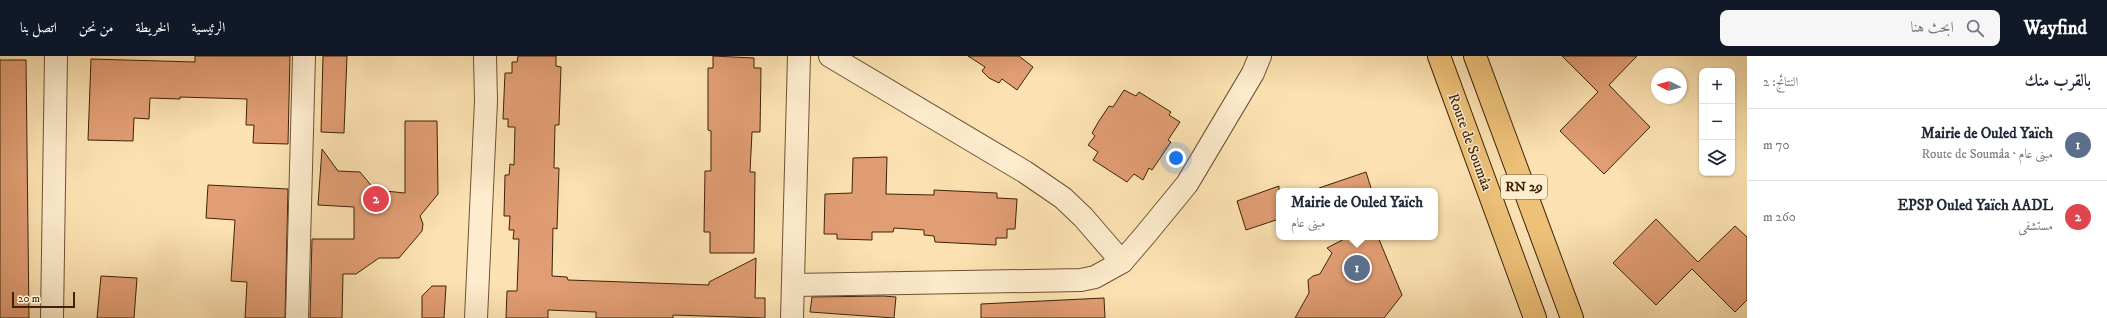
<!DOCTYPE html>
<html lang="ar">
<head>
<meta charset="utf-8">
<style>
	:root { --surface:#fff; --page:#f6f6f7; --text:#1f2937; --muted:#747a83; --line:#e0e1e3; --accent:#111827 }
	body { margin:0; font-family:"IM FELL DW Pica",Amiri,serif; background:var(--page); color:var(--text); direction:rtl }
	.controls { position:absolute; right:12px; top:12px; display:grid; overflow:hidden; border-radius:8px; box-shadow:0 1px 3px #0004 }
	.controls button { width:36px; height:36px; display:grid; place-items:center; padding:0; border:0; border-bottom:1px solid var(--line); background:var(--surface); color:var(--text); font:20px sans-serif }
	.compass { position:absolute; left:1651px; top:12px; width:36px; height:36px; border-radius:50%; background:var(--surface); box-shadow:0 1px 3px #0004; rotate:276deg }
	.scale { position:absolute; left:12px; bottom:10px; width:63px; box-sizing:border-box; padding-left:4px; border:2px solid #3f2209; border-top:0; font-size:11px; line-height:14px; white-space:nowrap; color:#3f2209; -webkit-text-stroke:3px #fdeccd; paint-order:stroke }
	.you { position:absolute; left:1176px; top:102px; width:14px; height:14px; margin:-10px; border:3px solid #fff; border-radius:50%; background:#1a73e8; box-shadow:0 0 0 6px #1a73e833 }
	.badge { display:grid; place-items:center; width:26px; height:26px; border-radius:50%; background:var(--accent); color:#fff; font-size:13px; font-weight:700 }
	.pin { position:absolute; translate:-50% -50%; border:2px solid #fff; box-shadow:0 1px 4px #0006 }
	.popup { position:absolute; left:1276px; top:132px; width:162px; height:52px; box-sizing:border-box; display:grid; place-content:center; border-radius:8px; background:var(--surface); filter:drop-shadow(0 1px 3px #0005); font-size:13px; white-space:nowrap; color:var(--muted) }
	.popup b { font-size:15px; color:var(--text) }
	.popup::after { content:''; position:absolute; left:50%; top:100%; margin-left:-8px; border:8px solid transparent; border-top-color:var(--surface) }
	.list { margin:0; padding:0; list-style:none }
	h2 { display:flex; justify-content:space-between; align-items:center; height:52px; margin:0; padding:0 16px; font-size:17px }
	h2 small { font-size:13px; font-weight:400; color:var(--muted) }
	.list li { display:grid; grid-template-columns:26px 1fr auto; gap:12px; align-items:center; box-sizing:border-box; height:72px; padding:0 16px; border-top:1px solid var(--line) }
	.list b { display:block; font-size:15px; white-space:nowrap }
	.list p { margin:0; font-size:13px; white-space:nowrap; color:var(--muted) }
	.list em { font-size:13px; font-style:normal; color:var(--muted) }
	.icon { flex:none; width:22px; height:22px; fill:none; stroke:currentColor; stroke-width:2; stroke-linecap:round; stroke-linejoin:round }
	.map { position:relative; flex:none; width:1747px; height:262px; overflow:hidden; direction:ltr }
	header { display:flex; align-items:center; gap:24px; box-sizing:border-box; height:56px; padding:0 20px; background:var(--accent); color:#fff }
	header strong { font-size:19px }
	nav { display:flex; gap:22px; margin-inline-start:auto; font-size:14px }
	.search { width:280px; height:36px; background:var(--page); display:flex; align-items:center; gap:10px; box-sizing:border-box; padding:0 14px; border-radius:8px; color:var(--muted); font-size:15px }
	main { display:flex }
	aside { flex:1; background:var(--surface) }
	.map>svg:first-child { display:block }
	.building { fill:#e19d73; stroke:#3f2209 }
	.lines { fill:none; stroke-linecap:round; stroke-linejoin:round }
	.minor-casing { stroke:#6e5233; stroke-width:24 }
	.highway-casing { stroke:#3f2209; stroke-width:24 }
	.minor { stroke:#fdeccd; stroke-width:22 }
	.highway { stroke:#eec179; stroke-width:22 }
	.labels { text-anchor:middle; dominant-baseline:central; stroke-width:3; stroke-linejoin:round; paint-order:stroke }
	.shield { fill:#fdeccd; stroke:#785f44; stroke-width:1 }
	.shield-label { font-size:14px; font-weight:bold; fill:#3f2209 }
	.street-label { font-size:15px; fill:#3f2209; stroke:#fdeccd }
</style>
</head>
<body>
<header>
<strong>Wayfind</strong>
<div class="search"><svg class="icon" aria-label="search" viewBox="0 0 24 24"><circle cx="10" cy="10" r="6"/><path d="M15 15l6 6"/></svg>ابحث هنا</div>
<nav><a>الرئيسية</a><a>الخريطة</a><a>من نحن</a><a>اتصل بنا</a></nav>
</header>
<main>
<aside>
<h2>بالقرب منك<small>النتائج: 2</small></h2>
<ul class="list">
<li><span class="badge" style="background:#5c6f8a">1</span><div><b>Mairie de Ouled Yaïch</b><p>مبنى عام · Route de Soumâa</p></div><em>70 m</em></li>
<li><span class="badge" style="background:#e0444e">2</span><div><b>EPSP Ouled Yaïch AADL</b><p>مستشفى</p></div><em>260 m</em></li>
</ul>
</aside>
<div class="map">
<svg width="1747" height="262" viewBox="0 0 1747 262">
	<rect width="100%" height="100%" fill="#fce2b2"/>
	<filter id="stains"><feTurbulence type="fractalNoise" baseFrequency=".005" numOctaves="4"/><feColorMatrix values="0 0 0 0 .2 0 0 0 0 .09 0 0 0 0 .02 0 0 0 .5 -.17"/></filter>
	<radialGradient id="worn" r=".72"><stop offset=".6" stop-color="#630" stop-opacity="0"/><stop offset="1" stop-color="#630" stop-opacity=".3"/></radialGradient>
	<g class="building">
		<path d="M195 0H290L288 88 253 87 254 69H246L247 43 180 41V43L150 42 149 63 134 62 133 85 88 84 91 3 195 6Z"/>
		<path d="M323 0H347L344 77 321 76Z"/>
		<path d="M518 0H556V10L561 11 559 69H555L554 112H559L557 173 553 172 552 220 567 221 568 224 709 229V226L756 202 755 242H765V262L673 259V262H596V256L548 254V262H506L507 235H517L519 183H513L514 174H509L510 160H504L505 119H509L510 108 514 109 515 71H508V63H503L505 17H512V6H517Z"/>
		<path d="M713 0 754 2V12H761L760 76H752L750 116H755L754 197H710V176H704L705 115H711V75L708 74V12H713Z"/>
		<path d="M968 0H1019L1033 11 1017 34 1002 23 999 27 989 22 982 15 985 11Z"/>
		<path d="M1562 0H1637L1609 29 1650 71 1604 118 1560 75 1598 36Z"/>
		<path d="M0 4H26L29 262H0Z"/>
		<path d="M1124 34 1136 40 1139 36 1171 56 1169 59 1180 66 1168 84 1171 86 1152 114 1149 112 1143 124 1134 118 1127 126 1093 104 1098 96 1088 89 1095 80 1092 77 1099 65 1109 50 1113 51Z"/>
		<path d="M405 65H437L438 138 420 160 423 168 422 175 399 202H379L356 218H343L342 262H310L312 183H354V151L318 149 322 93 338 115 360 116 375 134 405 137Z"/>
		<path d="M887 101 886 138 934 139V134L997 137V142L1017 143 1015 173H1007V182H996V189L935 186 934 180 924 179V174L894 172 893 176H872V184L837 183V178H824L825 138 852 137 853 102Z"/>
		<path d="M1366 116 1372 135H1320L1319 132Z"/>
		<path d="M208 129 288 133 285 262H245L247 226 231 225 235 164 206 162Z"/>
		<path d="M1279 130V163L1246 174 1237 145Z"/>
		<path d="M1656 163 1698 206 1735 170 1747 181V244L1735 256 1692 213 1656 249 1613 207Z"/>
		<path d="M1348 181H1378L1402 239 1384 262H1295L1309 237 1308 224 1313 220 1320 218 1332 197 1327 192Z"/>
		<path d="M101 220 137 222 134 262H97Z"/>
		<path d="M432 230H446L444 262H422V240Z"/>
		<path d="M883 240 896 241 894 262 810 256 812 241Z"/>
		<path d="M1104 242 1105 262H981V248Z"/>
	</g>
	<g class="lines">
		<g class="minor-casing">
			<g id="minor">
				<path d="M830 0 1025 116 1063 142 1083 161 1122 206"/>
				<path d="M794 229 1081 224 1095 221 1122 206 1146 178 1187 128 1253 17 1260 0"/>
				<path d="M52 262 56 0"/>
				<path d="M297 262 304 0"/>
				<path d="M476 262 486 45 485 0"/>
				<path d="M792 262 799 0"/>
			</g>
		</g>
		<g class="highway-casing">
			<g id="highway">
				<path d="M1439 0 1535 262"/>
				<path d="M1475 0 1572 262"/>
			</g>
		</g>
		<use href="#minor" class="minor"/>
		<use href="#highway" class="highway"/>
	</g>
	<g class="labels">
		<rect class="shield" x="1501" y="119" width="46" height="24" rx="3"/>
		<g class="shield-label">
			<text x="1524" y="131">RN 29</text>
		</g>
		<g class="street-label">
			<text transform="translate(1470 86) rotate(70)">Route de Soumâa</text>
		</g>
	</g>
	<rect width="100%" height="100%" filter="url(#stains)"/>
	<rect width="100%" height="100%" fill="url(#worn)"/>
</svg>
<div class="controls">
<button>+</button>
<button>−</button>
<button><svg class="icon" aria-label="layers" viewBox="0 0 24 24"><path d="M12 4l9 5-9 5-9-5zM3 14l9 5 9-5"/></svg></button>
</div>
<svg class="compass" viewBox="-18 -18 36 36"><path d="M0-13l5 13h-10z" fill="#e53935"/><path d="M0 13l5-13h-10z" fill="#747a83"/></svg>
<div class="scale">20 m</div>
<div class="you"></div>
<div class="pin badge" style="left:1357px;top:212px;background:#5c6f8a">1</div>
<div class="popup"><b>Mairie de Ouled Yaïch</b>مبنى عام</div>
<div class="pin badge" style="left:376px;top:143px;background:#e0444e">2</div>
</div>
</main>
</body>
</html>
